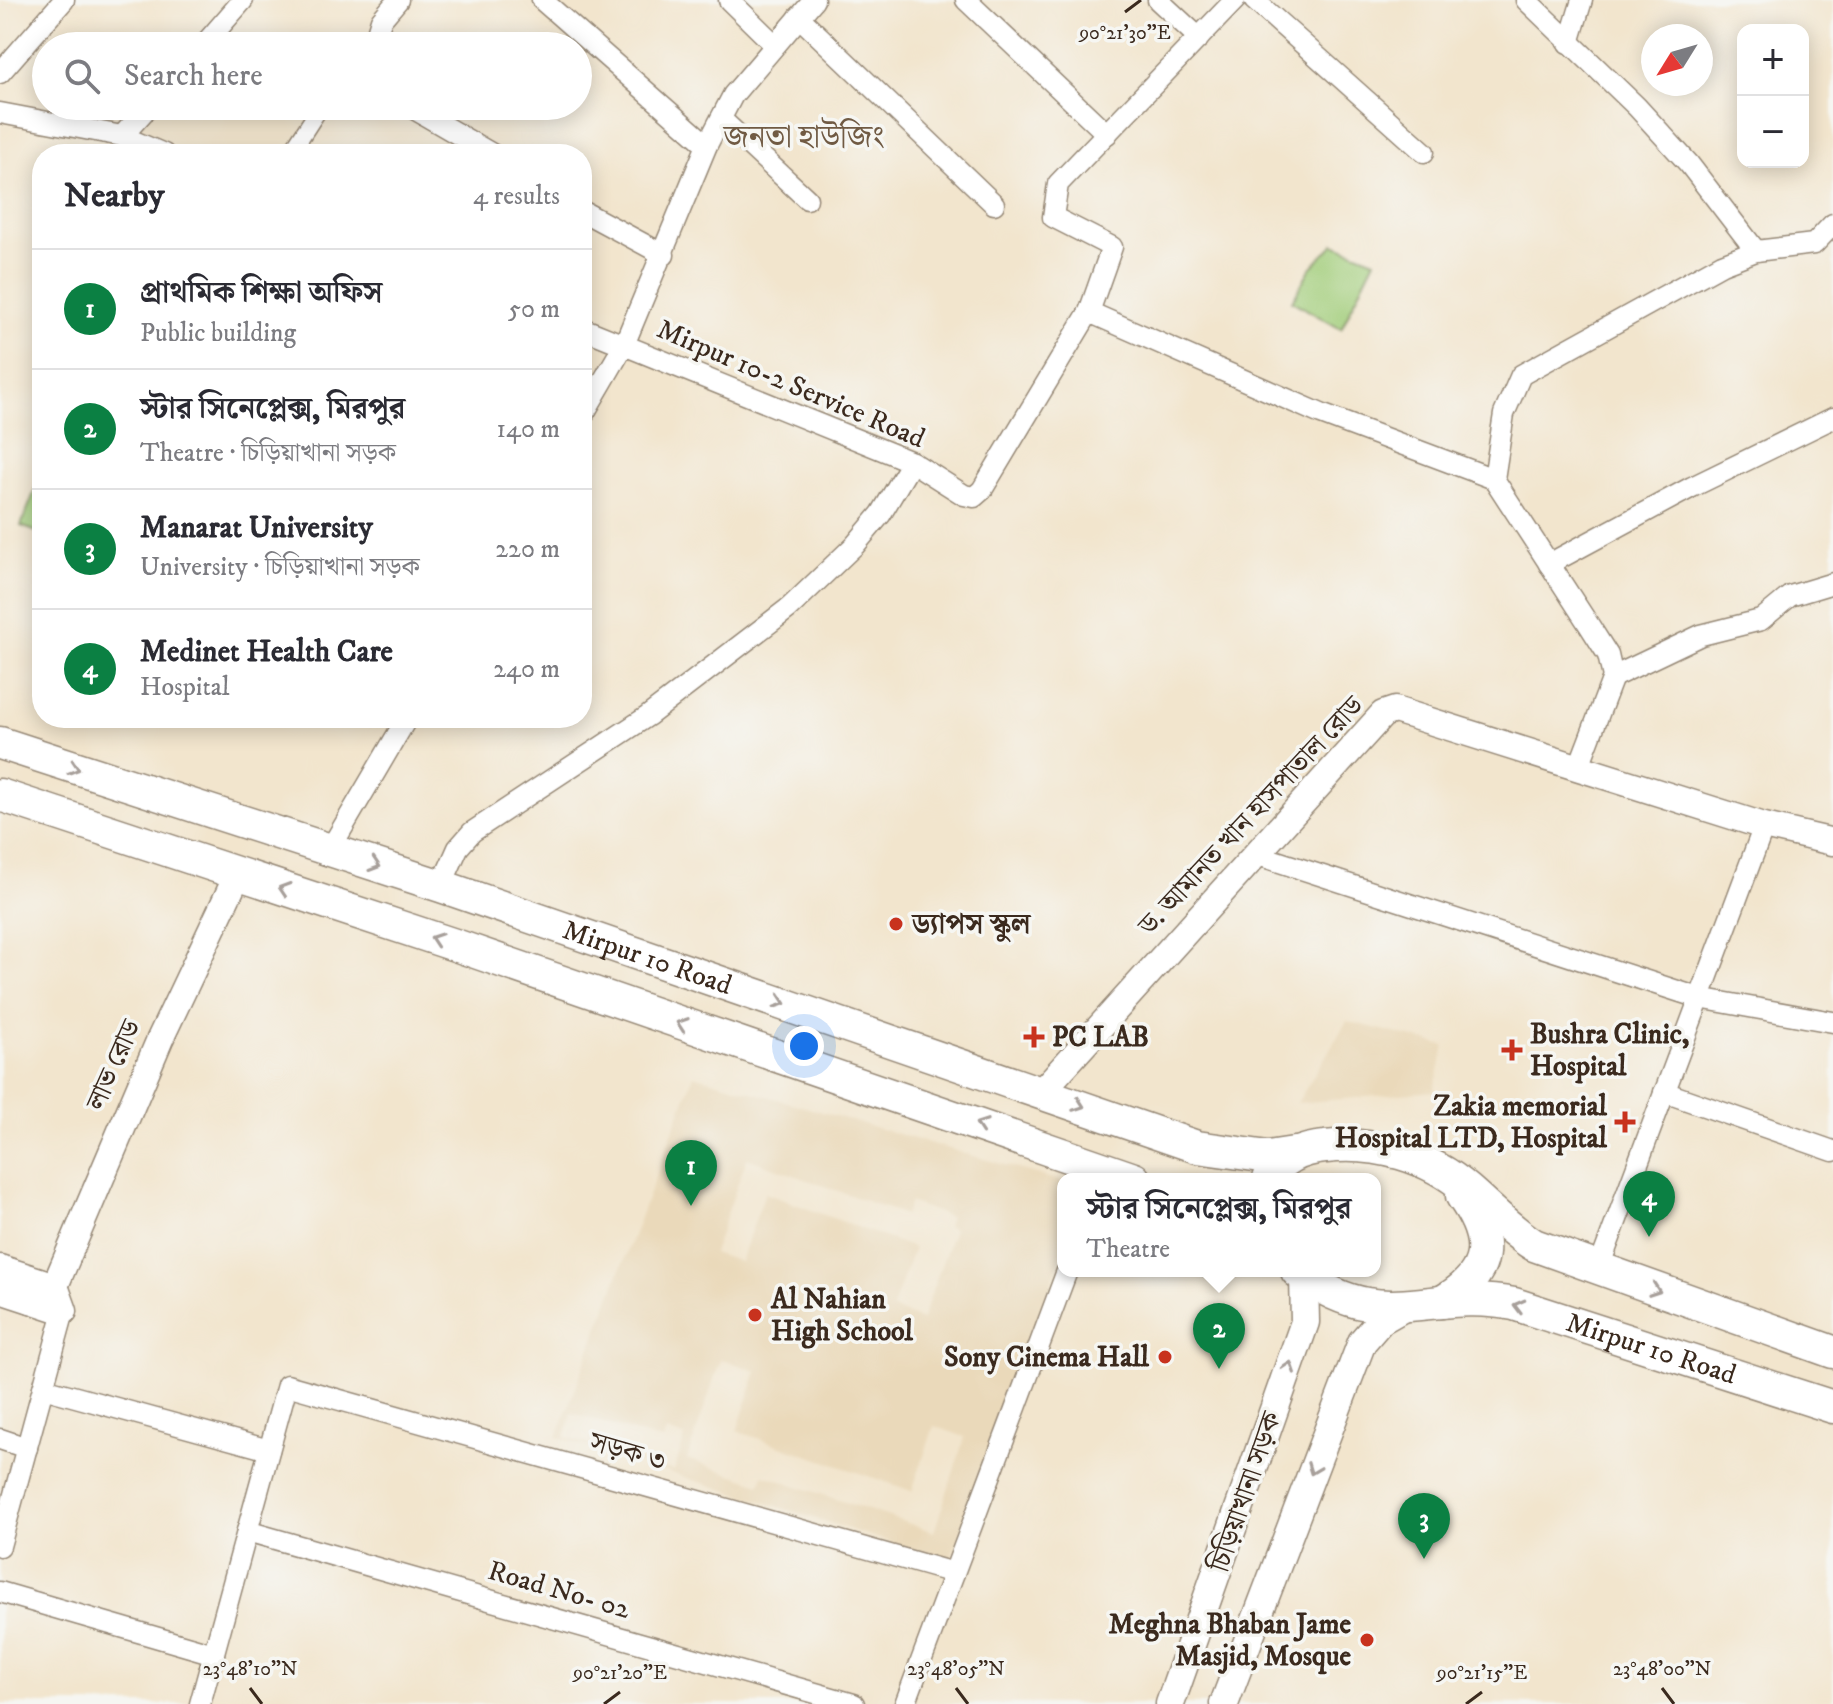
<!DOCTYPE html>
<html lang="en">
<head>
<meta charset="utf-8">
<style>
	:root { --surface:#fff; --page:#f7f7f7; --text:#2b2b33; --muted:#7c7c81; --line:#e1e1e2; --accent:#0b8043 }
	body { margin:0; font-family:"IM FELL DW Pica","Noto Serif Bengali",serif; background:var(--page); color:var(--text) }
	.controls { position:absolute; right:24px; top:24px; display:grid; overflow:hidden; border-radius:16px; box-shadow:0 4px 20px #0003 }
	.controls button { width:72px; height:72px; display:grid; place-items:center; padding:0; border:0; border-bottom:2px solid var(--line); background:var(--surface); color:var(--text); font:40px sans-serif }
	.compass { position:absolute; left:1641px; top:24px; width:72px; height:72px; border-radius:50%; background:var(--surface); box-shadow:0 4px 20px #0003; rotate:233deg }
	.you { position:absolute; left:804px; top:1046px; width:28px; height:28px; margin:-20px; border:6px solid #fff; border-radius:50%; background:#1a73e8; box-shadow:0 0 0 12px #1a73e833 }
	.badge { display:grid; place-items:center; width:52px; height:52px; border-radius:50%; background:var(--accent); color:#fff; font-size:26px; font-weight:700 }
	.pin { position:absolute; translate:-50% -66px; filter:drop-shadow(0 2px 4px #0008) }
	.pin::after { content:''; position:absolute; top:42px; width:28px; height:24px; background:inherit; clip-path:polygon(0 0,100% 0,50% 100%) }
	.popup { position:absolute; left:1057px; top:1173px; width:324px; height:104px; box-sizing:border-box; display:grid; place-content:center; border-radius:16px; background:var(--surface); filter:drop-shadow(0 2px 6px #0005); font-size:26px; white-space:nowrap; color:var(--muted) }
	.popup b { font-size:30px; color:var(--text) }
	.popup::after { content:''; position:absolute; left:50%; top:100%; margin-left:-16px; border:16px solid transparent; border-top-color:var(--surface) }
	.list { margin:0; padding:0; list-style:none }
	h2 { display:flex; justify-content:space-between; align-items:center; height:104px; margin:0; padding:0 32px; font-size:34px }
	h2 small { font-size:26px; font-weight:400; color:var(--muted) }
	.list li { display:grid; grid-template-columns:52px 1fr auto; gap:24px; align-items:center; box-sizing:border-box; height:120px; padding:0 32px; border-top:2px solid var(--line) }
	.list b { display:block; font-size:30px; white-space:nowrap }
	.list p { margin:0; font-size:26px; white-space:nowrap; color:var(--muted) }
	.list em { font-size:26px; font-style:normal; color:var(--muted) }
	.icon { flex:none; width:44px; height:44px; fill:none; stroke:currentColor; stroke-width:2; stroke-linecap:round; stroke-linejoin:round }
	.map { position:relative; flex:none; width:1833px; height:1704px; overflow:hidden }
	.search { position:absolute; background:var(--surface); box-shadow:0 4px 20px #0003; left:32px; top:32px; width:560px; height:88px; display:flex; align-items:center; gap:20px; box-sizing:border-box; padding:0 28px; border-radius:44px; color:var(--muted); font-size:30px }
	.panel { position:absolute; background:var(--surface); box-shadow:0 4px 20px #0003; left:32px; top:144px; width:560px; height:584px; border-radius:32px }
	.map>svg:first-child { display:block }
	.built { fill:#ead9ba; fill-rule:evenodd }
	.green { fill:#a2cd7a; stroke:#6e7c4c; stroke-width:2 }
	.lines { fill:none; stroke-linecap:round; stroke-linejoin:round }
	.pedestrian-casing { stroke:#968876; stroke-width:19 }
	.minor-casing { stroke:#968876; stroke-width:23 }
	.tertiary-casing { stroke:#968876; stroke-width:29 }
	.secondary-casing { stroke:#968876; stroke-width:31 }
	.primary-casing { stroke:#968876; stroke-width:35 }
	.pedestrian { stroke:#fff; stroke-width:16 }
	.minor { stroke:#fff; stroke-width:20 }
	.tertiary { stroke:#fff; stroke-width:26 }
	.secondary { stroke:#fff; stroke-width:28 }
	.primary { stroke:#fff; stroke-width:32 }
	.oneway { stroke:#a79f9a }
	.ticks { fill:none; stroke:#3b2a1e; stroke-width:3 }
	.poi-dot { fill:#c8321e; stroke:#f6f6f2; stroke-width:3 }
	.labels { text-anchor:middle; dominant-baseline:central; stroke-width:7; stroke-linejoin:round; paint-order:stroke }
	.street-label { font-size:28px; fill:#3b2a1e; stroke:#f6f6f2 }
	.poi-label { font-size:28px; font-weight:bold; fill:#3b2a1e; stroke:#f6f6f2; text-anchor:start }
	.quarter-label { font-size:32px; fill:#705a43; stroke:#f6f6f2 }
	.ticks-label { font-size:20px; text-anchor:middle; fill:#3b2a1e; stroke:#f6f6f2; stroke-width:7; stroke-linejoin:round; paint-order:stroke }
</style>
</head>
<body>
<div class="map">
<svg width="1833" height="1704" viewBox="0 0 1833 1704">
	<rect width="100%" height="100%" fill="#f6f6f2"/>
	<filter id="ink" filterUnits="userSpaceOnUse"><feTurbulence type="fractalNoise" baseFrequency=".0125" numOctaves="2"/><feDisplacementMap in="SourceGraphic" scale="16" xChannelSelector="R" yChannelSelector="G"/><feConvolveMatrix kernelMatrix="1 2 1 2 8 2 1 2 1" color-interpolation-filters="sRGB"/></filter>
	<filter id="wash" filterUnits="userSpaceOnUse"><feTurbulence type="fractalNoise" baseFrequency=".006" numOctaves="4" result="noise"/><feDisplacementMap in="SourceGraphic" scale="32" xChannelSelector="R" yChannelSelector="G"/><feGaussianBlur stdDeviation="1.8" result="paint"/><feColorMatrix in="noise" values="0 0 0 0 0 0 0 0 0 0 0 0 0 0 0 0 0 1.4 0 .05"/><feComposite in="paint" operator="in"/></filter>
	<g filter="url(#wash)">
		<rect width="100%" height="100%" fill="#f2e5cd"/>
		<g class="built">
			<path d="M1347 1021 1445 1046 1434 1091 1297 1103Z"/>
			<path d="M694 1075 1063 1182V1251L950 1561 557 1437ZM747 1158 905 1215 910 1202 950 1217 947 1226 954 1229 922 1320 892 1309 914 1248 765 1193 740 1262 713 1253ZM721 1359 757 1371 737 1431 912 1491 934 1426 965 1437 934 1532 764 1475 760 1484 687 1459ZM572 1413 663 1441 666 1431 685 1437 674 1471 565 1437Z"/>
		</g>
		<g class="green">
			<path d="M1334 244 1375 260 1341 329 1292 301 1310 269Z"/>
			<path d="M42 473V534L21 526Z"/>
		</g>
	</g>
	<g filter="url(#ink)">
		<g class="lines">
			<g class="pedestrian-casing">
				<path id="pedestrian" d="M290 154 321 106"/>
			</g>
			<g class="minor-casing">
				<g id="minor">
					<path d="M542 0 707 145"/>
					<path d="M729 0 775 45"/>
					<path d="M966 0 1107 134"/>
					<path d="M1158 0 1199 38"/>
					<path d="M1254 0 1424 152"/>
					<path d="M1526 0 1637 107 1689 164 1756 251"/>
					<path d="M799 17 994 204"/>
					<path d="M1569 43 1582 0"/>
					<path d="M203 46 243 0"/>
					<path d="M373 46 381 20 398 0"/>
					<path d="M0 73 64 0"/>
					<path d="M409 106 492 154"/>
					<path d="M0 113 122 136 164 154"/>
					<path d="M721 119 807 199"/>
					<path d="M122 136 149 106"/>
					<path d="M582 211 664 255"/>
					<path d="M1089 312 1112 247 1053 217 1058 184 1235 0"/>
					<path d="M582 328 912 462 964 495 974 497 982 490 1089 312 1321 414 1494 479 1589 625 1608 655 1613 677 1579 766"/>
					<path d="M582 417 624 345 707 145 733 95 814 0"/>
					<path d="M1494 479 1504 414 1521 375 1722 264 1756 251 1814 244 1833 224"/>
					<path d="M1549 564 1692 487 1833 418"/>
					<path d="M1613 677 1701 635 1761 620 1790 596 1833 583"/>
					<path d="M329 851 407 718"/>
					<path d="M1258 855 1699 998 1833 1022"/>
					<path d="M441 886 458 848 472 832 648 716 789 608 855 545 881 514 912 462"/>
					<path d="M1664 1092 1833 1151"/>
					<path d="M1598 1270 1764 826"/>
					<path d="M43 1388 269 1450"/>
					<path d="M0 1439 27 1448"/>
					<path d="M247 1531 854 1704"/>
					<path d="M0 1546 64 1311"/>
					<path d="M0 1592 214 1654"/>
					<path d="M200 1704 287 1385 954 1573"/>
					<path d="M905 1704 1067 1271"/>
				</g>
			</g>
			<g class="tertiary-casing">
				<g id="tertiary">
					<path d="M1041 1092 1383 714 1395 710 1764 826 1833 842"/>
					<path d="M0 1268 55 1286"/>
					<path d="M0 1290 64 1311 55 1286"/>
					<path d="M31 1300 44 1297 55 1286 160 1039 238 874"/>
				</g>
			</g>
			<g class="secondary-casing">
				<g id="secondary">
					<path d="M1170 1704 1305 1322 1304 1276"/>
					<path d="M1224 1704 1362 1342 1381 1320 1402 1308"/>
				</g>
			</g>
			<g class="primary-casing">
				<g id="primary">
					<path id="s1" d="M0 743 441 886 1197 1147 1268 1157 1294 1153"/>
					<path d="M0 795 455 945 1134 1179"/>
					<path d="M1269 1179C1281 1158 1301 1149 1325 1147 1376 1141 1429 1156 1468 1190 1490 1209 1510 1230 1534 1245L1833 1352"/>
					<path id="s2" d="M1297 1271C1382 1336 1426 1287 1514 1304L1833 1407"/>
					<path d="M1442 1302C1492 1273 1494 1241 1462 1196"/>
				</g>
			</g>
			<use href="#pedestrian" class="pedestrian"/>
			<use href="#minor" class="minor"/>
			<use href="#tertiary" class="tertiary"/>
			<use href="#secondary" class="secondary"/>
			<use href="#primary" class="primary"/>
		</g>
		<defs><path id="oneway-chevron" d="M-2-3.5L2.5 0L-2 3.5" fill="none" stroke-width="1.6" stroke-linecap="round" stroke-linejoin="round" transform="scale(2)"/></defs>
		<g class="oneway">
			<use href="#oneway-chevron" transform="translate(74 768) rotate(18)"/>
			<use href="#oneway-chevron" transform="translate(375 865) rotate(18)"/>
			<use href="#oneway-chevron" transform="translate(284 889) rotate(-162)"/>
			<use href="#oneway-chevron" transform="translate(436 939) rotate(-161)"/>
			<use href="#oneway-chevron" transform="translate(780 1002) rotate(19)"/>
			<use href="#oneway-chevron" transform="translate(682 1024) rotate(-161)"/>
			<use href="#oneway-chevron" transform="translate(1079 1105) rotate(20)"/>
			<use href="#oneway-chevron" transform="translate(981 1125) rotate(-161)"/>
			<use href="#oneway-chevron" transform="translate(1655 1290) rotate(19)"/>
			<use href="#oneway-chevron" transform="translate(1519 1306) rotate(-165)"/>
			<use href="#oneway-chevron" transform="translate(1289 1367) rotate(-71)"/>
			<use href="#oneway-chevron" transform="translate(1313 1469) rotate(111)"/>
		</g>
	</g>
	<path class="ticks" d="M1125 12 1141 0M250 1688 262 1704M956 1688 968 1704M1662 1688 1674 1704M604 1704 620 1692M1466 1704 1482 1692"/>
	<g class="poi-dot">
		<circle cx="896" cy="924" r="8"/>
		<path d="M1030 1025h8v8h8v8h-8v8h-8v-8h-8v-8h8z"/>
		<path d="M1508 1038h8v8h8v8h-8v8h-8v-8h-8v-8h8z"/>
		<path d="M1621 1110h8v8h8v8h-8v8h-8v-8h-8v-8h8z"/>
		<circle cx="755" cy="1315" r="8"/>
		<circle cx="1165" cy="1357" r="8"/>
		<circle cx="1367" cy="1640" r="8"/>
	</g>
	<g class="labels">
		<g class="street-label">
			<text transform="translate(791 384) rotate(23)">Mirpur 10-2 Service Road</text>
			<text transform="translate(1251 816) rotate(-47)">ড. আমানত খান হাসপাতাল রোড</text>
			<text stroke="none"><textPath href="#s1" startOffset="682">Mirpur 10 Road</textPath></text>
			<text transform="translate(114 1065) rotate(-66)">লাভ রোড</text>
			<text stroke="none"><textPath href="#s2" startOffset="370">Mirpur 10 Road</textPath></text>
			<text transform="translate(628 1452) rotate(16)">সড়ক ৩</text>
			<text transform="translate(1246 1492) rotate(-71)">চিড়িয়াখানা সড়ক</text>
			<text transform="translate(559 1590) rotate(16)">Road No- 02</text>
		</g>
		<g class="poi-label">
			<text x="912" y="924">ড্যাপস স্কুল</text>
			<text x="1530" y="1034">Bushra Clinic,<tspan x="1530" dy="32">Hospital</tspan></text>
			<text x="1052" y="1037">PC LAB</text>
			<text x="1607" y="1106" text-anchor="end">Zakia memorial<tspan x="1607" dy="32">Hospital LTD, Hospital</tspan></text>
			<text x="771" y="1299">Al Nahian<tspan x="771" dy="32">High School</tspan></text>
			<text x="1149" y="1357" text-anchor="end">Sony Cinema Hall</text>
			<text x="1351" y="1624" text-anchor="end">Meghna Bhaban Jame<tspan x="1351" dy="32">Masjid, Mosque</tspan></text>
		</g>
		<g class="quarter-label">
			<text x="804" y="138">জনতা হাউজিং</text>
		</g>
	</g>
	<g class="ticks-label">
		<text x="1125" y="39">90°21'30"E</text>
		<text x="250" y="1675">23°48'10"N</text>
		<text x="956" y="1675">23°48'05"N</text>
		<text x="1662" y="1675">23°48'00"N</text>
		<text x="620" y="1679">90°21'20"E</text>
		<text x="1482" y="1679">90°21'15"E</text>
	</g>
</svg>
<div class="controls">
<button>+</button>
<button>−</button>
</div>
<svg class="compass" viewBox="-18 -18 36 36"><path d="M0-13l5 13h-10z" fill="#e53935"/><path d="M0 13l5-13h-10z" fill="#7c7c81"/></svg>
<div class="you"></div>
<div class="pin badge" style="left:691px;top:1206px">1</div>
<div class="pin badge" style="left:1219px;top:1369px">2</div>
<div class="popup"><b>স্টার সিনেপ্লেক্স, মিরপুর</b>Theatre</div>
<div class="pin badge" style="left:1424px;top:1559px">3</div>
<div class="pin badge" style="left:1649px;top:1237px">4</div>
<div class="search"><svg class="icon" aria-label="search" viewBox="0 0 24 24"><circle cx="10" cy="10" r="6"/><path d="M15 15l6 6"/></svg>Search here</div>
<section class="panel">
<h2>Nearby<small>4 results</small></h2>
<ul class="list">
<li><span class="badge">1</span><div><b>প্রাথমিক শিক্ষা অফিস</b><p>Public building</p></div><em>50 m</em></li>
<li><span class="badge">2</span><div><b>স্টার সিনেপ্লেক্স, মিরপুর</b><p>Theatre · চিড়িয়াখানা সড়ক</p></div><em>140 m</em></li>
<li><span class="badge">3</span><div><b>Manarat University</b><p>University · চিড়িয়াখানা সড়ক</p></div><em>220 m</em></li>
<li><span class="badge">4</span><div><b>Medinet Health Care</b><p>Hospital</p></div><em>240 m</em></li>
</ul>
</section>
</div>
</body>
</html>
